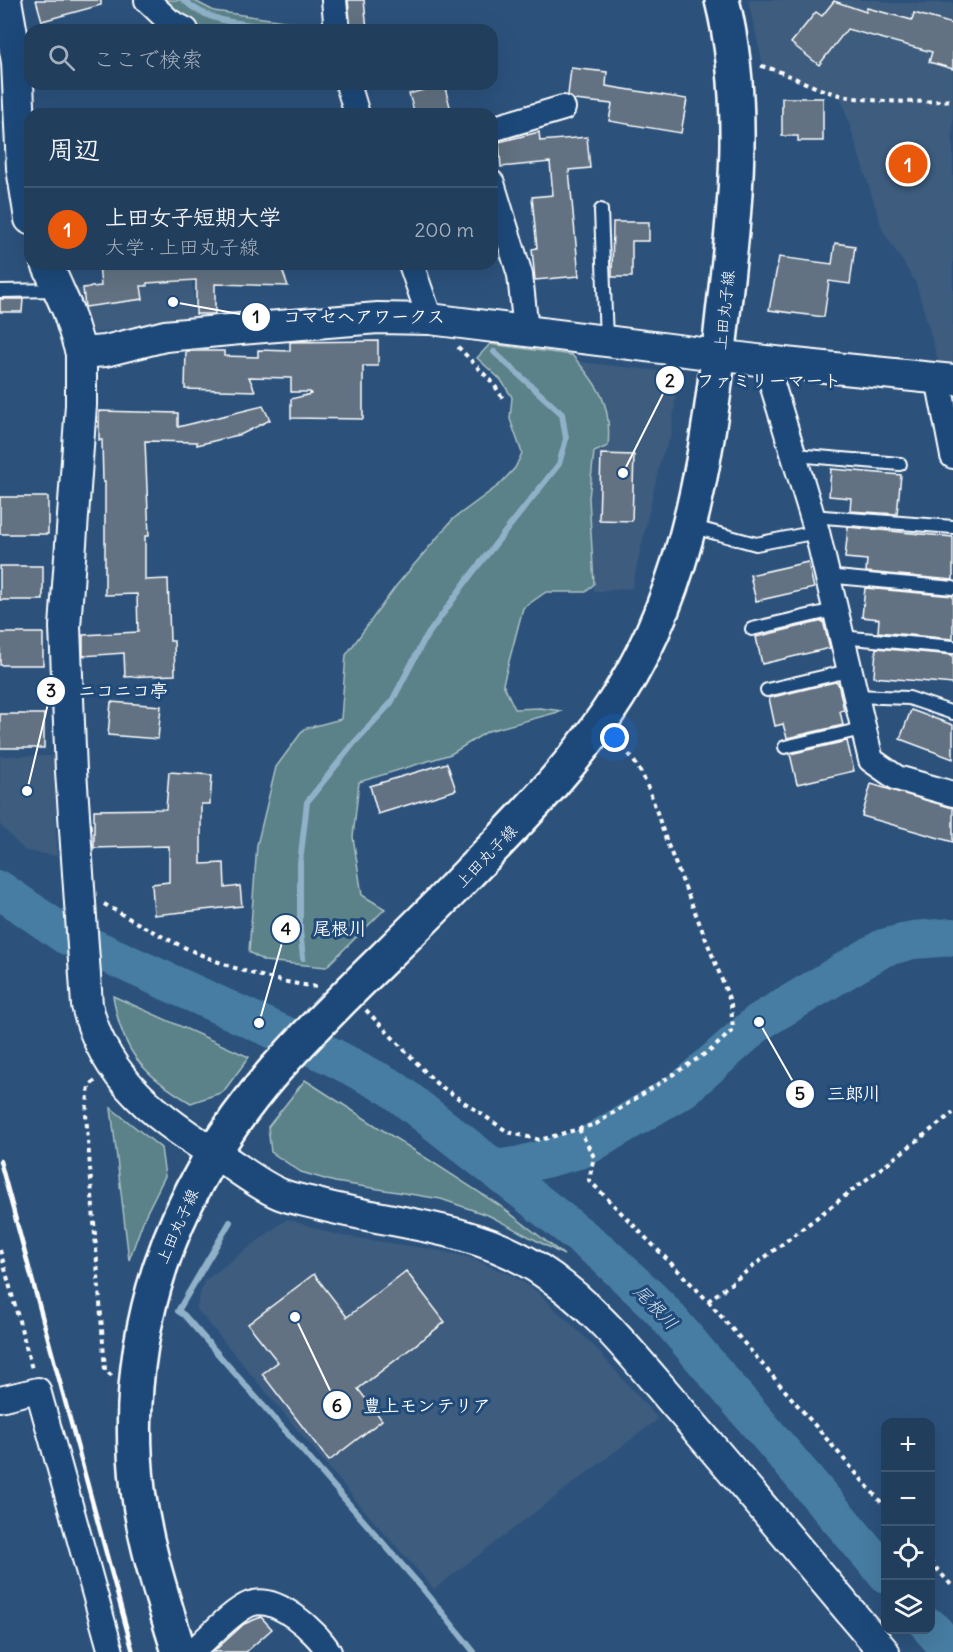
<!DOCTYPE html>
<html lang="ja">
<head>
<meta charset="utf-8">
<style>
	:root { --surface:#213e5d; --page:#2d4966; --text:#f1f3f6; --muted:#a2aebc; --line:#3e5772; --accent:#ea580c }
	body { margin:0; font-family:Delius,"Klee One",sans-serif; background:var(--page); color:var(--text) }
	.controls { position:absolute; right:18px; bottom:18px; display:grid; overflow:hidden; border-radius:12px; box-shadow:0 6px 24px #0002 }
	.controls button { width:54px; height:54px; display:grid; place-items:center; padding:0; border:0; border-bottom:2px solid var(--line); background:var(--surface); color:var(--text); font:30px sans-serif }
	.you { position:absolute; left:615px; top:738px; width:21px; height:21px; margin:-15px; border:4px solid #fff; border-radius:50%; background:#1a73e8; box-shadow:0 0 0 9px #1a73e833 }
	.badge { display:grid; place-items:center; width:39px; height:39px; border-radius:50%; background:var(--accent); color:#fff; font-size:20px; font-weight:700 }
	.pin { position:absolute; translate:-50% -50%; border:3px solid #fff; box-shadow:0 2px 6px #0006 }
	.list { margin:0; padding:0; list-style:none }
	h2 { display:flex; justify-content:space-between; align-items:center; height:78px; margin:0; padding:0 24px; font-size:26px }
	h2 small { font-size:20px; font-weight:400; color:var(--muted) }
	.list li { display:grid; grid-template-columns:39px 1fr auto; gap:18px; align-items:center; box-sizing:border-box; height:84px; padding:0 24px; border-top:2px solid var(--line) }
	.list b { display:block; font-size:22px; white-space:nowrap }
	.list p { margin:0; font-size:20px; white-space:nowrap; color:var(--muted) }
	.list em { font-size:20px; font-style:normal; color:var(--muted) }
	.icon { flex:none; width:33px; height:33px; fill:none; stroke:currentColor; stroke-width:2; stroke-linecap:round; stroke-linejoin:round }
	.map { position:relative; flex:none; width:953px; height:1652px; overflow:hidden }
	.search { position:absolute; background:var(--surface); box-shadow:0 6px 24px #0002; left:24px; top:24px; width:474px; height:66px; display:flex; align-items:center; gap:15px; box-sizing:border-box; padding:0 21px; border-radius:18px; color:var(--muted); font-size:22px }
	.panel { position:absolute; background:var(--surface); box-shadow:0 6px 24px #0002; left:24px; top:108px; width:474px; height:162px; border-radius:18px }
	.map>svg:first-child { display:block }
	.built { fill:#3c5c7e }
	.green { fill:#5a8288; stroke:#acc0c4; stroke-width:1.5 }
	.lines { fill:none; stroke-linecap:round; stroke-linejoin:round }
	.stream { stroke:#90b1c7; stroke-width:6 }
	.river { stroke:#467da2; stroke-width:38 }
	.building { fill:#627282; stroke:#fff; stroke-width:1.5 }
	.service-casing { stroke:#fff; stroke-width:16 }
	.minor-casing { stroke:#fff; stroke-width:28 }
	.tertiary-casing { stroke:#fff; stroke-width:34 }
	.primary-casing { stroke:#fff; stroke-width:38 }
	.path { stroke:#fff; stroke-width:4; stroke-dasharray:4.5 4.5; stroke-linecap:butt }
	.service { stroke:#1f4a7a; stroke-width:12 }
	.minor { stroke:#1f4a7a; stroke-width:24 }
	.tertiary { stroke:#1f4a7a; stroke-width:30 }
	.primary { stroke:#1f4a7a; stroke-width:33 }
	.rail { stroke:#fff; stroke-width:4.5 }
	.labels { text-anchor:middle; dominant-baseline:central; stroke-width:6; stroke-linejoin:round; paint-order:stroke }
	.street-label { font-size:16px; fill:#fff; stroke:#1f4a7a }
	.water-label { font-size:18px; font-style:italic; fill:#d1dee8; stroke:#1f4a7a }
	.leader { fill:none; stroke:#fff; stroke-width:2 }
	.callout-dot { fill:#fff; stroke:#1f4a7a; stroke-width:2 }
	.mark-label { font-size:18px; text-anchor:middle; font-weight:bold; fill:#111 }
	.callout-label { font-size:18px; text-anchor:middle; font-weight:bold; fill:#fff; stroke:#1f4a7a; stroke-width:6; stroke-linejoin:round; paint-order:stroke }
</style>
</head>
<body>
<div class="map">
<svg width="953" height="1652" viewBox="0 0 953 1652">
	<rect width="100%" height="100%" fill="#2c527c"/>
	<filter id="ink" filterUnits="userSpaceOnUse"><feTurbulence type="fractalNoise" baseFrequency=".0167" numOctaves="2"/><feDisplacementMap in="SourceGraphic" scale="12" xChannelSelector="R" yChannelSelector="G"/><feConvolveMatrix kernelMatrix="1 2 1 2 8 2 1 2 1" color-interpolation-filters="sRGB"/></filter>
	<g filter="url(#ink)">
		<g class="built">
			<path d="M748 0H878L889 3H953V366L939 364 916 283 883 231 841 98 764 69Z"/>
			<path d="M149 264H191L195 318 100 332 83 331 69 290 115 284 116 292 150 287Z"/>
			<path d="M579 362 660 371 676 394 671 437 661 458 632 588 594 592 589 498 594 452Z"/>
			<path d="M0 756H54L57 856 25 851 0 825Z"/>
			<path d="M287 1219 337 1235 437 1250 471 1258 513 1276 535 1290 592 1344 658 1419 434 1589 370 1517 196 1308 204 1281Z"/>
		</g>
		<g class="green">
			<path d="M156 0H193L214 11 291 22 313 30H199Z"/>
			<path d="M490 344 572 355C599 386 612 404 608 446L594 452 589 498 594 584 586 592H546L523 608 503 684 515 709 540 708 562 711 488 731 451 754 359 782 353 837 362 895 385 909 326 967 264 961 249 952 257 845 276 767 304 729 341 719 346 655 396 586 453 519 499 485 515 468 522 453 510 419 512 397 501 380 477 358Z"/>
			<path d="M113 996 249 1057 223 1092 191 1103C143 1075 122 1052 113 996Z"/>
			<path d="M305 1080 499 1205 564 1255 490 1216 441 1199 335 1182 301 1172 271 1152 268 1127Z"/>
			<path d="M111 1108 161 1148 165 1176 145 1216 129 1260Z"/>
		</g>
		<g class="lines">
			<g class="stream">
				<path d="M184 0C213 28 258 23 293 30"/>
				<path d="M303 958 300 930V863L307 802 354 743 391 703 424 640 470 576 559 464 566 439 562 414 494 352"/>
				<path d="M230 1222 178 1311 184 1315 424 1590 474 1652"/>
			</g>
			<g class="river">
				<path d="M0 890 65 935 331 1056 392 1088 602 1253 660 1308 886 1574"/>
				<path d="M495 1169 521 1165 582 1149 683 1089 759 1022 883 948 913 940 953 937"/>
				<path d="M930 1627 952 1652"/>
			</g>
		</g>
		<g class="building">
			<path d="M36 0H101V5L42 21Z"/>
			<path d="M348 0H364L367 30H351Z"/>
			<path d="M834 1 866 12 867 8 912 20 914 13 953 24V69L929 62 932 52 847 29 819 65 791 43 816 12 822 16Z"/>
			<path d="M571 68 607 72 606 86 687 99 681 133 609 121 612 104 574 100 568 95Z"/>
			<path d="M444 84 452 114H415L409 94Z"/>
			<path d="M782 98H823V141H798V136H782Z"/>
			<path d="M539 132 540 141 587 137 590 168 569 170 579 276 535 280 532 249 537 248 532 197 553 195 550 162 501 167 499 142Z"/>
			<path d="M613 222H649V241H632V277H612Z"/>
			<path d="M835 243 855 246 850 284 829 281 824 317 769 310 779 257 832 264Z"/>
			<path d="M99 264H280L288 286 215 284V314H196V280L147 283V286H141L143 299 85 307 83 288 101 286Z"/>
			<path d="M0 299H23L22 312H0Z"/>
			<path d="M378 341V366H363V419L291 418V399L311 394 310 392H291V378L249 377 255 391 185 389 186 351H224V356L258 357V350L290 351V342Z"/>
			<path d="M263 406 270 420 242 434 197 445V442L145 441 149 536H145V580L168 579 170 641H174L175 675 125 677 124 653 83 656V635L138 632 137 594 105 595V482H103L102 440H99V411L178 413V427Z"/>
			<path d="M601 454 634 455 632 521 599 520Z"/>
			<path d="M831 469 901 475 897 514 850 511 851 498 829 496Z"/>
			<rect x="0" y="497" width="48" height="37"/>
			<path d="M848 527 953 537V580L866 572 867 560 845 558Z"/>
			<path d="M808 562 814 588 756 601 750 575Z"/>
			<rect x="0" y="566" width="43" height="34"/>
			<path d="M865 588 953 596V639L878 632 879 619 862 617Z"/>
			<path d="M823 621 830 648 762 664 756 637Z"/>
			<rect x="0" y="633" width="43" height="32"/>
			<path d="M876 648 953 655V684L874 677Z"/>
			<path d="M835 682 838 683 844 710 840 711 843 725 787 738 783 724 775 726 769 698Z"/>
			<path d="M111 702 161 706 158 739 108 735Z"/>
			<path d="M911 710 953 725V759L900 739Z"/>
			<rect x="0" y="714" width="44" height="34"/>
			<path d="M847 741 854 771 797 784 790 754Z"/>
			<path d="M447 763 456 790 378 814 370 786Z"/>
			<path d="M169 772 212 775 210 804H201V864L224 863 225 888 240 886 242 906 154 915 152 884 169 882V846L94 848V810L166 809Z"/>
			<path d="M871 784 953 808V842L862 816Z"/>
			<path d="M406 1271 445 1322 358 1389 382 1420 329 1461 262 1374 278 1362 248 1324 314 1274 347 1317Z"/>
			<path d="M261 1617 272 1629 246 1652H213L244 1624Z"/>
		</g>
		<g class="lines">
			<g class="service-casing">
				<g id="service">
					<path d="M601 210 606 340"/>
					<path d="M0 291 59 290"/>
					<path d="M795 455 900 464"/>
					<path d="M811 516 953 527"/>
					<path d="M690 526 756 544 817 532"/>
					<path d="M826 576 953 588"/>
					<path d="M752 629 834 610"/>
					<path d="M840 637 953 647"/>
					<path d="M767 690 848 671"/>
					<path d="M854 696 909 698 953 713"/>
					<path d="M785 747 862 729"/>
				</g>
			</g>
			<g class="minor-casing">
				<g id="minor">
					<path d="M147 0 169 21 186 30"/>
					<path d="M334 0 337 30"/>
					<path d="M348 84 357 114"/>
					<path d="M492 129 563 108"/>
					<path d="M492 183 520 275 526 331"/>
					<path d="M411 264 430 319"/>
					<path d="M765 361 817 532 871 760 897 778 953 794"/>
					<path d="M938 378 953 456"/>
					<path d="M0 1399 38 1390 111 1652"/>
					<path d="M192 1652C207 1639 232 1611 250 1604 276 1594 316 1631 329 1652"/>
				</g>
			</g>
			<g class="tertiary-casing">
				<g id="tertiary">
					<path d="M6 0 17 62 22 168 30 219"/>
					<path d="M47 264 68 311 81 353V405L65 627 71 771 87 1005C103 1080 163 1122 225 1160 242 1171 261 1186 280 1194 292 1199 308 1201 321 1205 394 1224 471 1226 536 1267 594 1304 635 1358 680 1410 749 1490 816 1571 884 1652"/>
					<path d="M81 353 105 351 165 336 240 329 378 318 430 319 765 361 953 380"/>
				</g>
			</g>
			<g class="primary-casing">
				<path id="primary" d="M179 1652C163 1599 145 1545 138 1490 120 1332 171 1190 274 1071 333 1004 401 944 463 879 519 821 576 764 619 695 691 581 709 445 723 314 735 210 748 103 722 0"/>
			</g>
			<g class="path">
				<path d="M761 66C784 71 806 85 829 92 861 103 920 103 953 100"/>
				<path d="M458 347 493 383 504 400"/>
				<path d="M104 904C174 945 236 977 318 987"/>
				<path d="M366 1010 436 1083 508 1132 540 1140 596 1124 711 1050 733 1030 731 1004C711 950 689 898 668 845 654 808 649 773 619 743"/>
				<path d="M95 1081 89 1086 86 1114 105 1370 112 1376"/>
				<path d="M579 1129 594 1157 589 1180 708 1301 886 1508"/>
				<path d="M0 1250 32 1369"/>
				<path d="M708 1301 953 1113"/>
				<path d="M930 1561 953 1587"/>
			</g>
			<use href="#service" class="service"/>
			<use href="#minor" class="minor"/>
			<use href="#tertiary" class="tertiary"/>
			<use href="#primary" class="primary"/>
			<path class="rail" d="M0 1161 133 1652"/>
		</g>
	</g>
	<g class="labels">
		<g class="street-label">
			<text transform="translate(724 310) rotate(-84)">上田丸子線</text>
			<text transform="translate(486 856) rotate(-46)">上田丸子線</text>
			<text transform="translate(177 1226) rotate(-66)">上田丸子線</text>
		</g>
		<g class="water-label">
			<text transform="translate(656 1307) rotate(46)">尾根川</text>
		</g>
	</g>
	<path class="leader" d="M173 302L256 317M623 473L670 380M27 791L51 691M259 1023L286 929M759 1022L800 1094M295 1317L337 1405"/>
	<g class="callout-dot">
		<circle cx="173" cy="302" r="6"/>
		<circle cx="623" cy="473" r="6"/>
		<circle cx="27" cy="791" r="6"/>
		<circle cx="259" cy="1023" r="6"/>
		<circle cx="759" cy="1022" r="6"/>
		<circle cx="295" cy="1317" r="6"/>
		<circle cx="256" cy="317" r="15"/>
		<circle cx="670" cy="380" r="15"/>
		<circle cx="51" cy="691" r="15"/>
		<circle cx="286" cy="929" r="15"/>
		<circle cx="800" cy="1094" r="15"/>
		<circle cx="337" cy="1405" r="15"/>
	</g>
	<g class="mark-label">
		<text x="256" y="323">1</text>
		<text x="670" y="387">2</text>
		<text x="51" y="697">3</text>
		<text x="286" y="935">4</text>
		<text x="800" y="1100">5</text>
		<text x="337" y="1412">6</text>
	</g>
	<g class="callout-label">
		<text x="364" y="323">コマセヘアワークス</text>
		<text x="769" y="387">ファミリーマート</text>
		<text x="123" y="697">ニコニコ亭</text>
		<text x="340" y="935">尾根川</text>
		<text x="854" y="1100">三郎川</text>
		<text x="427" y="1412">豊上モンテリア</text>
	</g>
</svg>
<div class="controls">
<button>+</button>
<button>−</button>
<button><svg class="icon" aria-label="locate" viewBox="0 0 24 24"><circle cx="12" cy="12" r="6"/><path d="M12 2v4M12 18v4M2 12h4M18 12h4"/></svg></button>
<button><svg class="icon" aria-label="layers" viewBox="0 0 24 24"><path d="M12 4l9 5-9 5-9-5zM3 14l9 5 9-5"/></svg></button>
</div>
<div class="you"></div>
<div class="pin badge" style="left:908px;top:164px">1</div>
<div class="search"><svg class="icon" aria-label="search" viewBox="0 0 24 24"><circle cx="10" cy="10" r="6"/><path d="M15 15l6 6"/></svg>ここで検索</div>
<section class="panel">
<h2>周辺<small></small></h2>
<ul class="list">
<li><span class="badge">1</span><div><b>上田女子短期大学</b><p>大学 · 上田丸子線</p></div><em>200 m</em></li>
</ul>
</section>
</div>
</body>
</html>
